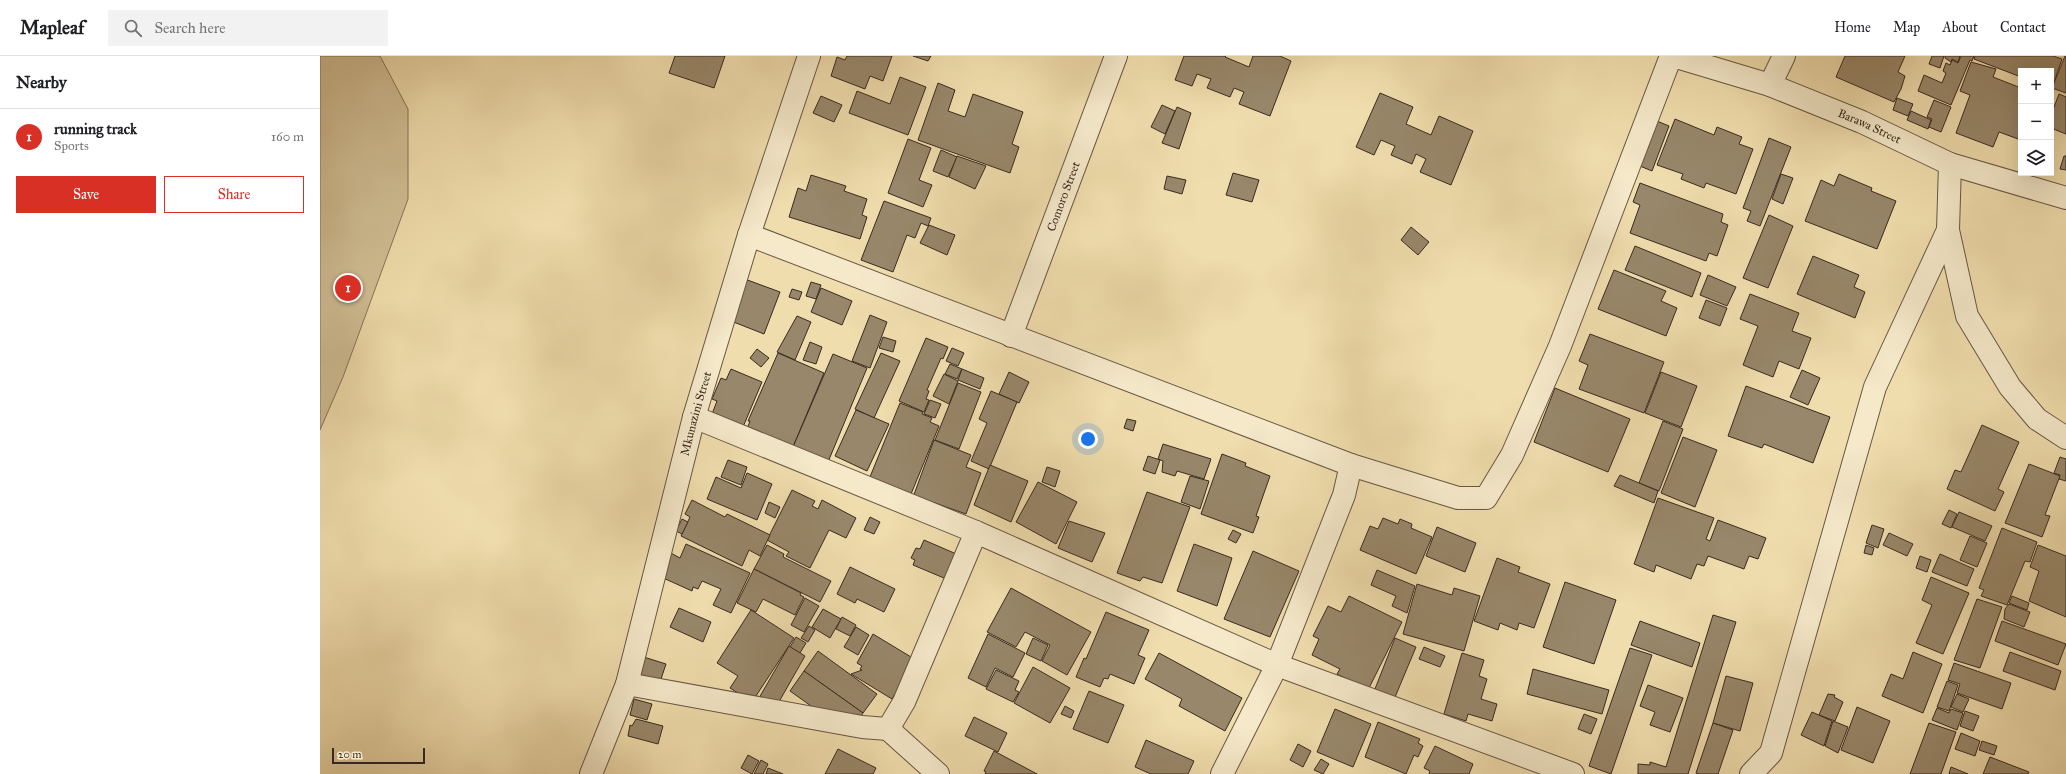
<!DOCTYPE html>
<html lang="en">
<head>
<meta charset="utf-8">
<style>
	:root { --surface:#fff; --page:#f2f2f2; --text:#202124; --muted:#757577; --line:#e0e0e0; --accent:#d93025 }
	body { margin:0; font-family:"IM FELL Great Primer",serif; background:var(--page); color:var(--text) }
	.controls { position:absolute; right:12px; top:12px; display:grid; overflow:hidden; border-radius:0px; box-shadow:0 4px 16px #0002 }
	.controls button { width:36px; height:36px; display:grid; place-items:center; padding:0; border:0; border-bottom:1px solid var(--line); background:var(--surface); color:var(--text); font:20px sans-serif }
	.scale { position:absolute; left:12px; bottom:10px; width:93px; box-sizing:border-box; padding-left:4px; border:2px solid #392a21; border-top:0; font-size:11px; line-height:14px; white-space:nowrap; color:#392a21; -webkit-text-stroke:3px #f5e9ca; paint-order:stroke }
	.you { position:absolute; left:768px; top:383px; width:14px; height:14px; margin:-10px; border:3px solid #fff; border-radius:50%; background:#1a73e8; box-shadow:0 0 0 6px #1a73e833 }
	.badge { display:grid; place-items:center; width:26px; height:26px; border-radius:50%; background:var(--accent); color:#fff; font-size:13px; font-weight:700 }
	.pin { position:absolute; translate:-50% -50%; border:2px solid #fff; box-shadow:0 1px 4px #0006 }
	.list { margin:0; padding:0; list-style:none }
	h2 { display:flex; justify-content:space-between; align-items:center; height:52px; margin:0; padding:0 16px; font-size:17px }
	h2 small { font-size:13px; font-weight:400; color:var(--muted) }
	.list li { display:grid; grid-template-columns:26px 1fr auto; gap:12px; align-items:center; box-sizing:border-box; height:56px; padding:0 16px; border-top:1px solid var(--line) }
	.list b { display:block; font-size:15px; white-space:nowrap }
	.list p { margin:0; font-size:13px; white-space:nowrap; color:var(--muted) }
	.list em { font-size:13px; font-style:normal; color:var(--muted) }
	.actions { display:flex; gap:8px; padding:12px 16px }
	.actions a { flex:1; padding:9px 0; border:1px solid var(--accent); border-radius:0px; text-align:center; font-size:14px; color:var(--accent) }
	.actions .main { background:var(--accent); color:#fff }
	.icon { flex:none; width:22px; height:22px; fill:none; stroke:currentColor; stroke-width:2; stroke-linecap:round; stroke-linejoin:round }
	.map { position:relative; flex:none; width:1746px; height:718px; overflow:hidden }
	header { display:flex; align-items:center; gap:24px; box-sizing:border-box; height:56px; padding:0 20px; background:var(--surface); border-bottom:1px solid var(--line) }
	header strong { font-size:19px }
	nav { display:flex; gap:22px; margin-inline-start:auto; font-size:14px }
	.search { width:280px; height:36px; background:var(--page); display:flex; align-items:center; gap:10px; box-sizing:border-box; padding:0 14px; border-radius:0px; color:var(--muted); font-size:15px }
	main { display:flex }
	aside { flex:1; background:var(--surface) }
	.map>svg:first-child { display:block }
	.park { fill:#d1bf95; stroke:#85745b }
	.building { fill:#98876a; stroke:#392a21 }
	.lines { fill:none; stroke-linecap:round; stroke-linejoin:round }
	.minor-casing { stroke:#675744; stroke-width:24 }
	.minor { stroke:#f5e9ca; stroke-width:22 }
	.labels { text-anchor:middle; dominant-baseline:central; stroke-width:3; stroke-linejoin:round; paint-order:stroke }
	.street-label { font-size:12px; fill:#392a21; stroke:#f5e9ca }
</style>
</head>
<body>
<header>
<strong>Mapleaf</strong>
<div class="search"><svg class="icon" aria-label="search" viewBox="0 0 24 24"><circle cx="10" cy="10" r="6"/><path d="M15 15l6 6"/></svg>Search here</div>
<nav><a>Home</a><a>Map</a><a>About</a><a>Contact</a></nav>
</header>
<main>
<aside>
<h2>Nearby<small></small></h2>
<ul class="list">
<li><span class="badge">1</span><div><b>running track</b><p>Sports</p></div><em>160 m</em></li>
</ul>
<div class="actions"><a class="main">Save</a><a>Share</a></div>
</aside>
<div class="map">
<svg width="1746" height="718" viewBox="0 0 1746 718">
	<rect width="100%" height="100%" fill="#f0ddad"/>
	<filter id="stains"><feTurbulence type="fractalNoise" baseFrequency=".005" numOctaves="4"/><feColorMatrix values="0 0 0 0 .2 0 0 0 0 .09 0 0 0 0 .02 0 0 0 .5 -.17"/></filter>
	<radialGradient id="worn" r=".72"><stop offset=".6" stop-color="#630" stop-opacity="0"/><stop offset="1" stop-color="#630" stop-opacity=".3"/></radialGradient>
	<path class="park" d="M0 0H60L88 53V143L23 321 0 374Z"/>
	<g class="building">
		<path d="M355 0H405L394 32 349 17Z"/>
		<path d="M527 0H572L563 25 550 20 545 33 511 20 517 1 525 4Z"/>
		<path d="M593 0H611L608 5Z"/>
		<path d="M864 0H906L905 1 929 11 933 0H960L971 5 950 60 919 48 924 36 914 32 910 41 887 32 891 23 877 18 872 30 855 24Z"/>
		<path d="M1525 0H1585L1578 16 1585 20 1581 33 1574 46 1516 21Z"/>
		<path d="M1612 0H1624L1620 12 1609 8Z"/>
		<path d="M1625 0H1640L1638 6 1632 3 1631 6 1625 2Z"/>
		<path d="M1641 0H1654L1652 5 1650 4 1631 49 1598 35 1604 19 1622 27 1626 17 1623 15 1626 7 1630 9 1632 4 1638 7Z"/>
		<path d="M1655 0H1733L1742 3 1732 32 1731 15H1701V21L1654 3Z"/>
		<path d="M1745 0H1746V37L1732 32Z"/>
		<path d="M1651 6 1676 13 1673 21 1701 32V84L1679 76 1673 91 1636 77 1650 39 1640 35Z"/>
		<path d="M580 21 606 31 588 79 529 57 537 35 570 48Z"/>
		<path d="M618 27 635 34 628 55 645 61 653 38 703 56 692 88 699 91 690 117 598 84Z"/>
		<path d="M1060 37 1093 51 1086 68 1111 79 1119 60 1153 75 1131 129 1100 116 1106 103 1096 98 1092 108 1071 99 1075 90 1061 84 1054 99 1036 91Z"/>
		<path d="M1739 38 1746 41V78L1731 72V59Z"/>
		<path d="M501 40 522 49 514 66 493 57Z"/>
		<path d="M1577 42 1593 48 1588 60 1573 54Z"/>
		<path d="M1614 44 1631 51 1621 76 1609 71 1612 63 1607 61Z"/>
		<path d="M842 49 855 55 845 78 831 71Z"/>
		<path d="M857 51 871 57 859 93 842 87Z"/>
		<path d="M1591 55 1611 64 1608 73 1587 64Z"/>
		<path d="M1332 63 1349 70 1332 115 1315 108Z"/>
		<path d="M1355 63 1394 79 1397 71 1422 81 1419 88 1433 93 1416 138 1386 127 1384 132 1361 123 1363 118 1337 109Z"/>
		<path d="M1449 82 1471 91 1440 170 1427 165 1431 155 1423 152Z"/>
		<path d="M588 83 611 92 599 124 612 129 603 151 568 137Z"/>
		<path d="M621 94 637 101 628 121 613 115Z"/>
		<path d="M637 100 666 110 655 133 629 121Z"/>
		<path d="M1744 100H1746V114L1740 113Z"/>
		<path d="M913 117 939 124 932 146 906 139Z"/>
		<path d="M1461 118 1473 122 1463 148 1452 143Z"/>
		<path d="M1519 118 1552 132 1551 135 1576 145 1557 193 1485 165 1501 124 1514 130Z"/>
		<path d="M491 119 526 130 524 135 547 143 542 159 547 161 540 183 469 161 478 132 486 135Z"/>
		<path d="M847 120 866 124 862 138 844 133Z"/>
		<path d="M1320 127 1403 158 1401 166 1408 169 1397 200 1389 197 1386 205 1310 177 1320 149 1313 146Z"/>
		<path d="M564 145 611 162 608 170 601 167 595 182 587 179 573 216 541 204Z"/>
		<path d="M1449 159 1473 170 1448 232 1423 222Z"/>
		<path d="M609 169 635 179 627 199 600 187Z"/>
		<path d="M1091 171 1109 186 1098 199 1081 184Z"/>
		<path d="M1315 190 1381 217 1372 241 1305 214Z"/>
		<path d="M1493 200 1539 219 1534 231 1545 236 1535 262 1477 238Z"/>
		<path d="M1294 214 1346 235 1341 245 1357 252 1346 280 1278 253Z"/>
		<path d="M1388 219 1416 231 1407 250 1380 239Z"/>
		<path d="M422 222 460 236 444 278 406 263Z"/>
		<path d="M491 226 501 229 496 243 486 240Z"/>
		<path d="M501 232 532 245 522 269 491 256Z"/>
		<path d="M472 233 482 236 479 244 469 241Z"/>
		<path d="M1430 238 1479 257 1472 275 1491 282 1479 313 1459 305 1453 321 1423 309 1438 270 1420 263Z"/>
		<path d="M1386 244 1407 252 1400 270 1379 262Z"/>
		<path d="M550 259 567 266 550 312 532 305Z"/>
		<path d="M477 260 491 266 475 304 457 296Z"/>
		<path d="M1270 278 1344 306 1324 357 1259 333 1268 309 1259 305Z"/>
		<path d="M563 281 576 285 573 296 559 292Z"/>
		<path d="M606 282 628 291 623 303 621 302 607 334 609 335 606 343 609 344 604 356 579 345Z"/>
		<path d="M490 286 502 291 496 308 483 304Z"/>
		<path d="M632 292 644 297 638 310 626 305Z"/>
		<path d="M437 293 449 302 441 311 430 302Z"/>
		<path d="M458 297 504 317 473 391 425 378 430 365H428Z"/>
		<path d="M561 297 580 305 554 362 535 353Z"/>
		<path d="M513 298 547 312 508 406 473 391Z"/>
		<path d="M630 308 642 313 637 323 625 318Z"/>
		<path d="M411 313 442 326 423 371 392 358 397 345 392 343 401 322 406 324Z"/>
		<path d="M642 313 664 322 660 333 638 324Z"/>
		<path d="M1482 314 1500 322 1488 349 1470 341Z"/>
		<path d="M689 316 709 326 699 347 679 338Z"/>
		<path d="M1341 316 1377 330 1361 371 1325 357Z"/>
		<path d="M624 318 638 325 629 348 613 340Z"/>
		<path d="M638 327 661 336 639 393 615 384Z"/>
		<path d="M1426 330 1510 361 1493 407 1444 388 1442 392 1408 380Z"/>
		<path d="M1235 332 1310 363 1288 416 1214 386Z"/>
		<path d="M671 335 697 346 669 413 651 405 667 367 659 363Z"/>
		<path d="M610 344 621 348 615 362 604 358Z"/>
		<path d="M580 347 603 356 602 358 612 362 610 366 619 370 591 438 550 421Z"/>
		<path d="M536 354 569 368 547 415 515 400Z"/>
		<path d="M807 363 816 365 813 375 804 372Z"/>
		<path d="M1343 365 1363 373 1339 435 1319 427Z"/>
		<path d="M1662 369 1699 386 1678 433 1684 436 1675 455 1627 433 1635 414 1641 416Z"/>
		<path d="M1363 381 1397 394 1375 451 1341 437Z"/>
		<path d="M614 384 651 399 646 411 661 417 646 458 615 447 613 453 592 444Z"/>
		<path d="M843 388 891 403 884 423 857 415 855 420 842 416 843 405 838 403Z"/>
		<path d="M902 398 926 407 925 410 950 420 936 460 939 461 933 477 881 458Z"/>
		<path d="M828 400 840 404 835 418 823 414Z"/>
		<path d="M1740 401 1746 403V425L1739 423 1740 419 1734 417Z"/>
		<path d="M408 404 427 411 421 429 401 421Z"/>
		<path d="M1709 408 1740 420 1725 459 1730 460 1722 481 1685 467Z"/>
		<path d="M670 409 708 425 691 466 654 449Z"/>
		<path d="M727 411 740 415 735 431 722 426Z"/>
		<path d="M427 417 452 428 437 464 387 443 396 421 421 432Z"/>
		<path d="M1300 419 1338 435 1334 447 1294 430Z"/>
		<path d="M870 420 889 425 880 453 861 446Z"/>
		<path d="M718 426 757 446 736 488 696 466Z"/>
		<path d="M472 434 495 445 492 450 498 453 502 444 536 462 526 482 509 474 490 512 466 500 469 496 447 484Z"/>
		<path d="M827 436 870 451 842 527 823 521 820 525 797 517Z"/>
		<path d="M1338 442 1394 462 1386 483 1390 485 1398 464 1446 482 1438 503 1429 500 1424 513 1388 500 1384 510 1377 508 1371 523 1336 509 1334 516 1314 508Z"/>
		<path d="M372 444 405 461 407 458 450 479 440 500 429 494 422 510 361 480 370 461 365 458Z"/>
		<path d="M449 446 460 451 455 462 445 457Z"/>
		<path d="M1629 454 1637 458 1631 472 1622 468Z"/>
		<path d="M1639 456 1672 470 1665 485 1632 471Z"/>
		<path d="M550 461 560 466 554 478 544 474Z"/>
		<path d="M1063 462 1078 468 1080 463 1092 468 1091 472 1112 481 1096 518 1040 494 1050 470 1058 473Z"/>
		<path d="M362 463 368 466 362 478 356 475Z"/>
		<path d="M749 465 785 477 772 506 738 492Z"/>
		<path d="M1552 469 1564 473 1558 492 1546 487Z"/>
		<path d="M1117 471 1156 487 1145 516 1106 500Z"/>
		<path d="M1682 472 1717 486 1710 506 1705 505 1687 549 1661 540 1664 534 1659 532Z"/>
		<path d="M913 474 921 478 916 487 908 483Z"/>
		<path d="M1569 477 1593 488 1587 500 1563 489Z"/>
		<path d="M1650 480 1667 487 1657 511 1640 504Z"/>
		<path d="M604 484 641 500 631 525 593 509 595 504 591 502 596 492 600 493Z"/>
		<path d="M366 488 430 517 411 557 393 549 401 533 382 525 378 533 373 531 372 535 341 521 349 496 360 502Z"/>
		<path d="M874 488 912 502 897 550 857 535Z"/>
		<path d="M447 489 464 498 463 501 511 525 500 546 434 513Z"/>
		<path d="M1546 489 1554 492 1552 499 1544 497Z"/>
		<path d="M1718 489 1746 500V561L1709 545 1719 515 1710 511Z"/>
		<path d="M933 495 979 515 950 581 904 563Z"/>
		<path d="M1620 498 1654 513 1647 530 1612 516Z"/>
		<path d="M1600 500 1611 504 1607 516 1596 512Z"/>
		<path d="M1177 502 1200 511 1198 516 1230 528 1214 572 1199 567 1197 574 1180 567 1178 574 1154 565Z"/>
		<path d="M530 511 575 533 564 556 537 543 535 547 517 538Z"/>
		<path d="M434 513 481 537 480 539 484 541 475 559 443 543 436 556 417 547Z"/>
		<path d="M1057 514 1095 530 1087 557 1072 550 1076 540 1051 529Z"/>
		<path d="M1611 521 1649 537 1623 598 1596 587 1612 549 1602 544Z"/>
		<path d="M1245 526 1296 544 1274 608 1223 591Z"/>
		<path d="M1097 528 1132 539 1134 532 1160 540 1144 595 1083 578Z"/>
		<path d="M691 532 771 576 747 619 722 605 730 589 705 576 696 591 667 576Z"/>
		<path d="M1029 540 1082 566 1048 634 1017 618 1020 613 992 599 999 583 993 580 1008 550 1021 556Z"/>
		<path d="M1692 540 1709 547 1707 554 1689 547Z"/>
		<path d="M485 542 499 550 484 576 471 569Z"/>
		<path d="M1657 543 1682 551 1660 612 1634 604Z"/>
		<path d="M1689 548 1710 556 1704 571 1684 563 1685 553Z"/>
		<path d="M359 552 391 566 383 586 350 571Z"/>
		<path d="M503 553 521 563 510 582 492 571Z"/>
		<path d="M431 554 474 582 432 646 410 632 418 620 397 607Z"/>
		<path d="M786 556 829 574 818 599 825 602 814 628 790 618 788 623 784 622 780 631 756 621 764 602 766 603Z"/>
		<path d="M1393 559 1416 566 1368 718H1318V708L1330 709V706L1346 711Z"/>
		<path d="M522 561 536 569 530 580 516 573Z"/>
		<path d="M1320 565 1380 587 1372 611 1311 589Z"/>
		<path d="M1682 565 1746 588 1738 609 1675 585Z"/>
		<path d="M489 570 495 574 488 586 481 582Z"/>
		<path d="M536 571 549 579 538 599 524 591Z"/>
		<path d="M553 578 596 604 572 643 531 618 542 614 540 613 542 610 537 607Z"/>
		<path d="M668 578 705 597 693 621 675 612 666 631 648 622Z"/>
		<path d="M476 581 486 587 480 597 470 591Z"/>
		<path d="M713 582 728 589 721 605 706 598Z"/>
		<path d="M1075 582 1096 591 1073 646 1053 638Z"/>
		<path d="M469 590 485 600 456 651 439 642Z"/>
		<path d="M1104 591 1125 600 1120 611 1099 603Z"/>
		<path d="M1310 592 1332 599 1291 718 1269 710Z"/>
		<path d="M498 595 557 638 543 657 484 615Z"/>
		<path d="M1593 596 1622 608 1603 657 1562 640 1571 618 1583 623Z"/>
		<path d="M1690 596 1741 615 1735 634 1683 615Z"/>
		<path d="M311 597 346 608 339 629 304 617Z"/>
		<path d="M839 597 922 642 905 675 859 650 862 643 825 623Z"/>
		<path d="M1142 597 1164 604 1159 620 1167 623 1161 643 1177 648 1172 665 1148 658 1146 665 1124 658Z"/>
		<path d="M1634 607 1691 627 1682 653 1637 637 1640 628 1628 624Z"/>
		<path d="M713 611 750 632 730 667 694 647Z"/>
		<path d="M1213 613 1289 634 1282 658 1207 638Z"/>
		<path d="M676 614 699 625 695 634 699 636 693 646 666 633Z"/>
		<path d="M484 615 543 657 538 664 522 672 470 635Z"/>
		<path d="M1406 620 1433 627 1420 675 1393 667Z"/>
		<path d="M1627 625 1638 629 1629 655 1617 651Z"/>
		<path d="M1328 629 1363 642 1350 676 1330 669 1335 656 1320 650Z"/>
		<path d="M769 635 804 649 788 687 753 673Z"/>
		<path d="M1508 638 1515 639 1514 641 1523 646 1515 665 1499 659Z"/>
		<path d="M1637 638 1649 643 1643 656 1631 651Z"/>
		<path d="M314 643 332 648 327 664 310 659Z"/>
		<path d="M745 650 754 655 751 662 741 658Z"/>
		<path d="M1537 651 1570 665 1553 707 1521 694Z"/>
		<path d="M1617 652 1629 657 1631 653 1643 657 1637 674 1612 664Z"/>
		<path d="M1015 653 1051 668 1033 711 997 696Z"/>
		<path d="M1645 655 1659 660 1653 675 1640 670Z"/>
		<path d="M1492 656 1512 665 1504 690 1481 679Z"/>
		<path d="M1264 658 1277 663 1271 678 1258 673Z"/>
		<path d="M654 661 687 677 678 696 645 680Z"/>
		<path d="M316 663 343 670 338 688 308 680 310 669 312 670Z"/>
		<path d="M1513 665 1528 671 1518 697 1505 690Z"/>
		<path d="M1058 666 1100 683 1098 687 1103 690 1098 701 1094 699 1086 718 1045 701Z"/>
		<path d="M1393 667 1413 674 1398 718H1379L1376 717Z"/>
		<path d="M1609 667 1636 676 1621 718H1590Z"/>
		<path d="M1641 677 1660 685 1655 700 1635 693Z"/>
		<path d="M826 684 874 705 868 718H831L815 711Z"/>
		<path d="M1662 685 1677 690 1674 699 1659 694Z"/>
		<path d="M978 688 991 695 983 711 970 704Z"/>
		<path d="M1115 690 1153 708 1149 718H1109L1110 715 1104 712Z"/>
		<path d="M518 693 556 712 553 718H505Z"/>
		<path d="M674 695 717 718H665L666 716 664 715Z"/>
		<path d="M428 699 439 705 432 718 421 712Z"/>
		<path d="M1670 701 1709 716 1708 718H1663Z"/>
		<path d="M1001 703 1009 708 1003 718 994 714Z"/>
		<path d="M441 704 448 708 443 718H434Z"/>
		<path d="M1631 711 1648 718H1629Z"/>
		<path d="M448 712 463 718H446Z"/>
	</g>
	<g class="lines">
		<g class="minor-casing">
			<g id="minor">
				<path id="s1" d="M1353 0 1450 29 1542 66 1630 108 1746 142"/>
				<path d="M1450 29 1464 0"/>
				<path d="M1630 108 1628 174 1647 260 1690 331 1717 363 1746 382"/>
				<path d="M429 179 1031 409 1138 442H1166L1192 399 1240 290 1351 0"/>
				<path id="s2" d="M691 280 796 0"/>
				<path d="M374 361 656 476 957 609 1253 718"/>
				<path d="M307 628 542 671 568 673 584 646 656 476"/>
				<path d="M568 673 618 718"/>
				<path id="s3" d="M271 718 307 628 374 361 429 179 489 0"/>
				<path d="M902 718 957 609 1024 439 1031 409"/>
				<path d="M1431 718 1451 697 1555 331 1628 174"/>
			</g>
		</g>
		<use href="#minor" class="minor"/>
	</g>
	<g class="labels">
		<g class="street-label">
			<text stroke="none"><textPath href="#s1" startOffset="209">Barawa Street</textPath></text>
			<text stroke="none"><textPath href="#s2" startOffset="149">Comoro Street</textPath></text>
			<text stroke="none"><textPath href="#s3" startOffset="376">Mkunazini Street</textPath></text>
		</g>
	</g>
	<rect width="100%" height="100%" filter="url(#stains)"/>
	<rect width="100%" height="100%" fill="url(#worn)"/>
</svg>
<div class="controls">
<button>+</button>
<button>−</button>
<button><svg class="icon" aria-label="layers" viewBox="0 0 24 24"><path d="M12 4l9 5-9 5-9-5zM3 14l9 5 9-5"/></svg></button>
</div>
<div class="scale">20 m</div>
<div class="you"></div>
<div class="pin badge" style="left:28px;top:232px">1</div>
</div>
</main>
</body>
</html>
